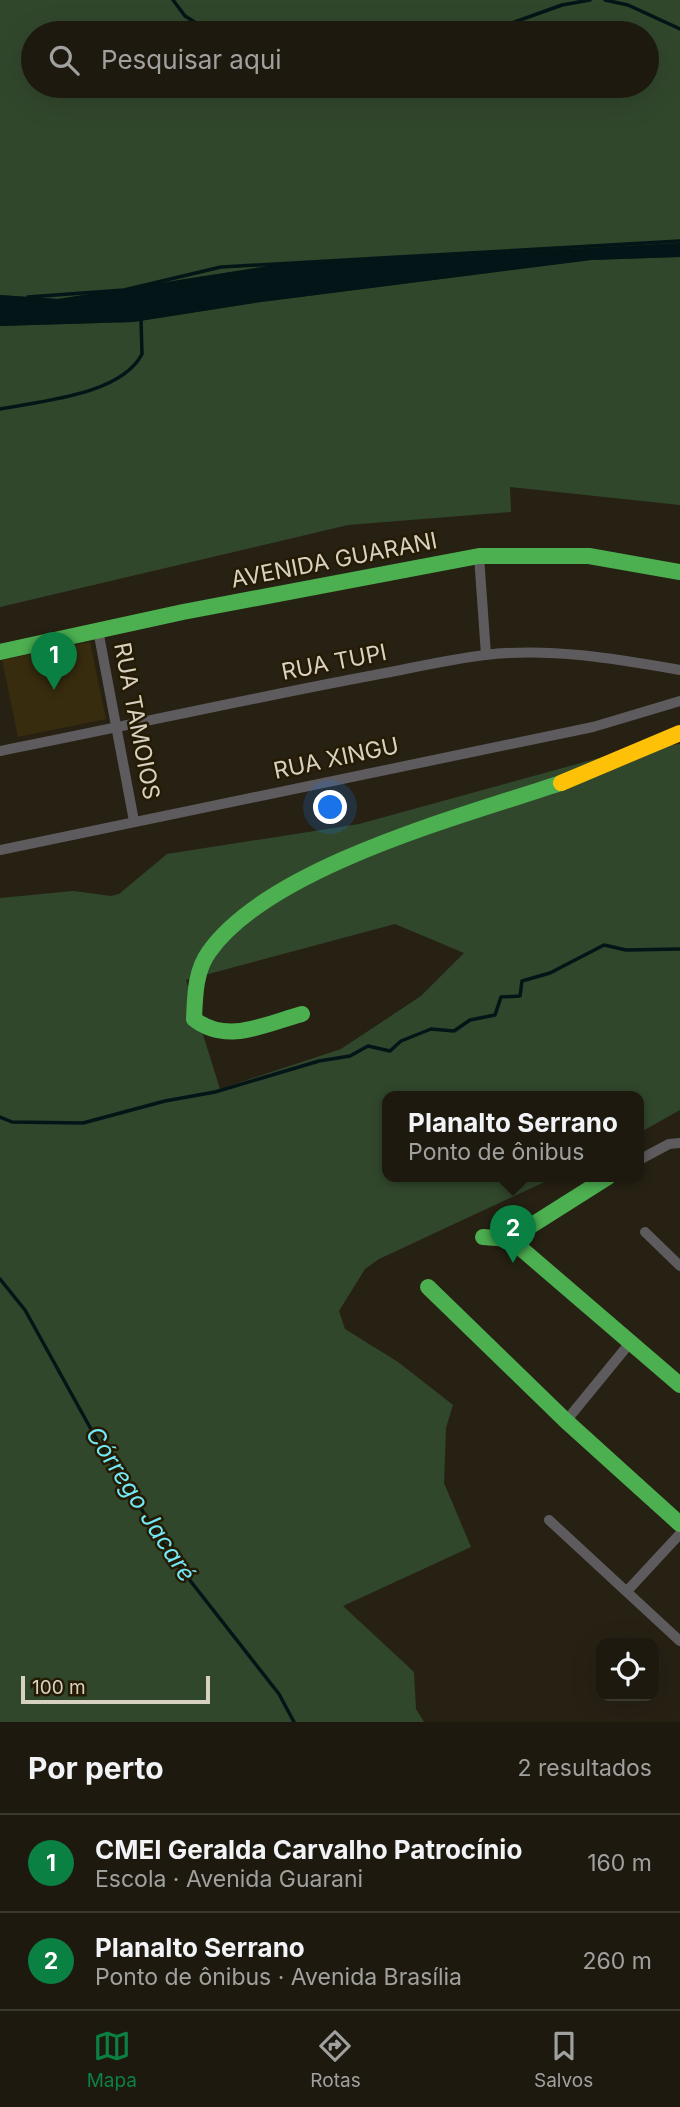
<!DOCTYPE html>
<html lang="pt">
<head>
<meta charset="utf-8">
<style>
	:root { --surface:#1d190f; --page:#2a261d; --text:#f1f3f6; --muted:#a0a09e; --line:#3b382f; --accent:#0b8043 }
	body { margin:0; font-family:Inter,sans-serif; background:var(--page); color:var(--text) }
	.controls { position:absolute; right:21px; bottom:21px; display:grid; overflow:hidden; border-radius:14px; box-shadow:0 7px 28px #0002 }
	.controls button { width:63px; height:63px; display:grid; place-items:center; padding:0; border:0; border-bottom:2px solid var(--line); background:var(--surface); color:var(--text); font:35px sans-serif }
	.scale { position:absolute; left:21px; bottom:18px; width:189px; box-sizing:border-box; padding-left:7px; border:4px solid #d7d1c2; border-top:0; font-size:19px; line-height:24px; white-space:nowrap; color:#d7d1c2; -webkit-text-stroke:5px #251b03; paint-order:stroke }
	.you { position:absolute; left:331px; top:808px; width:24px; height:24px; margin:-18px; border:5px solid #fff; border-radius:50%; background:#1a73e8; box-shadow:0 0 0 10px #1a73e833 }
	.badge { display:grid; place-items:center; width:46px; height:46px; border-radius:50%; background:var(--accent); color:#fff; font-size:23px; font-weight:700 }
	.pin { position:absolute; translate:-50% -58px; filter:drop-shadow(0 2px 4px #0008) }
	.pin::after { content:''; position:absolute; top:37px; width:24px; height:21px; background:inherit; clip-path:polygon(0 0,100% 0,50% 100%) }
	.popup { position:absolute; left:382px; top:1091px; width:262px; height:91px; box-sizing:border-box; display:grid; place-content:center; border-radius:14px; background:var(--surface); filter:drop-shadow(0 2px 5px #0005); font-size:23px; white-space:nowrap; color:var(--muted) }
	.popup b { font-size:26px; color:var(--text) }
	.popup::after { content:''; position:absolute; left:50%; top:100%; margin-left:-14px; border:14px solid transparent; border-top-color:var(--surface) }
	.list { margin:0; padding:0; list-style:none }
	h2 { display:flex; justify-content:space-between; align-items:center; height:91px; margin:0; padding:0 28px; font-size:30px }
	h2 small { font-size:23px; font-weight:400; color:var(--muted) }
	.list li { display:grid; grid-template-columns:46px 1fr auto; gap:21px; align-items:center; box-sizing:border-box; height:98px; padding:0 28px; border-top:2px solid var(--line) }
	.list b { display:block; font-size:26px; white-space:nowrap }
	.list p { margin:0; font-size:23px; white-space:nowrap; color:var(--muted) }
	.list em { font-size:23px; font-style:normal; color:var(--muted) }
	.icon { flex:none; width:38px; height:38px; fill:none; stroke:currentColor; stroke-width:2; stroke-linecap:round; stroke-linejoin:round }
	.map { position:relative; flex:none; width:680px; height:1722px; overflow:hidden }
	.search { position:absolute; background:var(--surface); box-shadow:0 7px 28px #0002; left:21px; right:21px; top:21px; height:77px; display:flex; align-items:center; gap:18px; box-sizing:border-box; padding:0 24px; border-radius:38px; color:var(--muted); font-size:26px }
	.sheet { height:287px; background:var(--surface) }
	nav { display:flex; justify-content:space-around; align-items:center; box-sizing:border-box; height:98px; border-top:2px solid var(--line); background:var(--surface); font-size:19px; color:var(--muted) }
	nav a { display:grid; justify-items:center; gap:4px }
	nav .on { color:var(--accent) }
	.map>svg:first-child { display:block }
	.built { fill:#382c0e }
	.green { fill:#31472c; fill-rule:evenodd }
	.water { fill:#041517 }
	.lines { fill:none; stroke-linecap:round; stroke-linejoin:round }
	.stream { stroke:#041517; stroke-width:3.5 }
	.street { stroke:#5e5b5e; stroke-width:10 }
	.fast { stroke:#4caf50; stroke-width:16 }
	.slow { stroke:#ffc107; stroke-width:16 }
	.labels { text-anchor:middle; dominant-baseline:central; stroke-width:5; stroke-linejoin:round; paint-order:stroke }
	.street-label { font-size:23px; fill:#d7d1c2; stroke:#251b03 }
	.water-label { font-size:24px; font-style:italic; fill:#72e9f8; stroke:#251b03 }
</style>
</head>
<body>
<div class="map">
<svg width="680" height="1722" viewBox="0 0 680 1722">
	<rect width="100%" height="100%" fill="#272114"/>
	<path class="built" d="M90 642 106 719 18 737 2 660Z"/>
	<g class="green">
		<path d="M0 0H680V243L275 265 58 299 0 295ZM33 33H647V86H33Z"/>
		<path d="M680 257V505L510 487 511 512 348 525 0 607V326L133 322 261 302 591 260Z"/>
		<path d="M680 744V1110L639 1133V1097H387V1177H555L379 1259 365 1269 339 1311 345 1329 398 1362 453 1405 446 1428 444 1483 471 1547 343 1606 414 1672 416 1709 424 1722H0V898L73 891 111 896 119 894 167 854 359 824 628 750ZM395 924 464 953 421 996 341 1049 220 1089 186 980Z"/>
	</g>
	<path class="water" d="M680 243V257L591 260 261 302 133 322 0 326V295L58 299 275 265Z"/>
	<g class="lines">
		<g class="stream">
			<path d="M173 0 185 16 212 33"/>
			<path d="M605 0 628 5 680 29"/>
			<path d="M484 33 562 5 590 0"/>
			<path d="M28 297 124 290 221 267 680 241"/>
			<path d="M0 409C41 401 121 395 142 354L141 319"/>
			<path d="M0 1117 12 1122 83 1123 165 1101 215 1092 319 1061 350 1056 368 1046 390 1051 401 1041 431 1029 454 1031 470 1020 495 1015 501 997 520 996 522 981 550 973 604 945 626 950 680 949"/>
			<path d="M0 1279 25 1310 97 1440 174 1560 279 1694 294 1722"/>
		</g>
		<g class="street">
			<path d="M479 556 486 655"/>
			<path d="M98 630 134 821"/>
			<path d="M0 751C122 727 242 700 364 677 404 670 444 660 485 655 549 647 617 659 680 670"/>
			<path d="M0 850 593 727 680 701"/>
			<path d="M639 1160 669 1144 680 1143"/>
			<path d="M645 1232 680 1266"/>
			<path d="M566 1421 629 1344"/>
			<path d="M549 1520 680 1641"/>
			<path d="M628 1590 680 1534"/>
		</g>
		<g class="fast">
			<path d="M0 652 183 612 479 556H589L680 572"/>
			<path d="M302 1014C265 1024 227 1045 194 1019 195 997 195 971 209 952 269 867 462 816 561 783"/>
			<path d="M483 1237 510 1239 680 1385"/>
			<path d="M510 1239 608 1177"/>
			<path d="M428 1287 566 1421 680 1524"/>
		</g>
		<path class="slow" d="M561 783 680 733"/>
	</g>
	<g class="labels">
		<g class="street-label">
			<text transform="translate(334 560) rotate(-11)">AVENIDA GUARANI</text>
			<text transform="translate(334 662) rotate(-11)">RUA TUPI</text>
			<text transform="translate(137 721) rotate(79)">RUA TAMOIOS</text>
			<text transform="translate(336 758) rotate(-12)">RUA XINGU</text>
		</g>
		<g class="water-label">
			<text transform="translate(141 1504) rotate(57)">Córrego Jacaré</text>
		</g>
	</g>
</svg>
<div class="controls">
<button><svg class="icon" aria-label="locate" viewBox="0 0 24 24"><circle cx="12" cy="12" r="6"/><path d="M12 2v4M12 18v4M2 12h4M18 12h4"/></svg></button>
</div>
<div class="scale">100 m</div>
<div class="you"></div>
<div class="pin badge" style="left:54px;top:690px">1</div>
<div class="pin badge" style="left:513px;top:1263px">2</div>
<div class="popup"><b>Planalto Serrano</b>Ponto de ônibus</div>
<div class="search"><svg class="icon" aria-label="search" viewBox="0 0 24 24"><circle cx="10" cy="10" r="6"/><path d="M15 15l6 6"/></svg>Pesquisar aqui</div>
</div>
<section class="sheet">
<h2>Por perto<small>2 resultados</small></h2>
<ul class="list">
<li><span class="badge">1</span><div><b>CMEI Geralda Carvalho Patrocínio</b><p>Escola · Avenida Guarani</p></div><em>160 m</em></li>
<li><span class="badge">2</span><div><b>Planalto Serrano</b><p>Ponto de ônibus · Avenida Brasília</p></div><em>260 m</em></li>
</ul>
</section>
<nav>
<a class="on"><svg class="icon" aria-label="map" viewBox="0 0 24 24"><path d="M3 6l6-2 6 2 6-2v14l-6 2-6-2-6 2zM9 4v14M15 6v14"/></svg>Mapa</a>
<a><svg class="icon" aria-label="directions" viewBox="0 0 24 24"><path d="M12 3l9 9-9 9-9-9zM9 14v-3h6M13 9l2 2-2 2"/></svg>Rotas</a>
<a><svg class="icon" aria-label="saved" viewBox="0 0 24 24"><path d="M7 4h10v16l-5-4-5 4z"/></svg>Salvos</a>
</nav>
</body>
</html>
